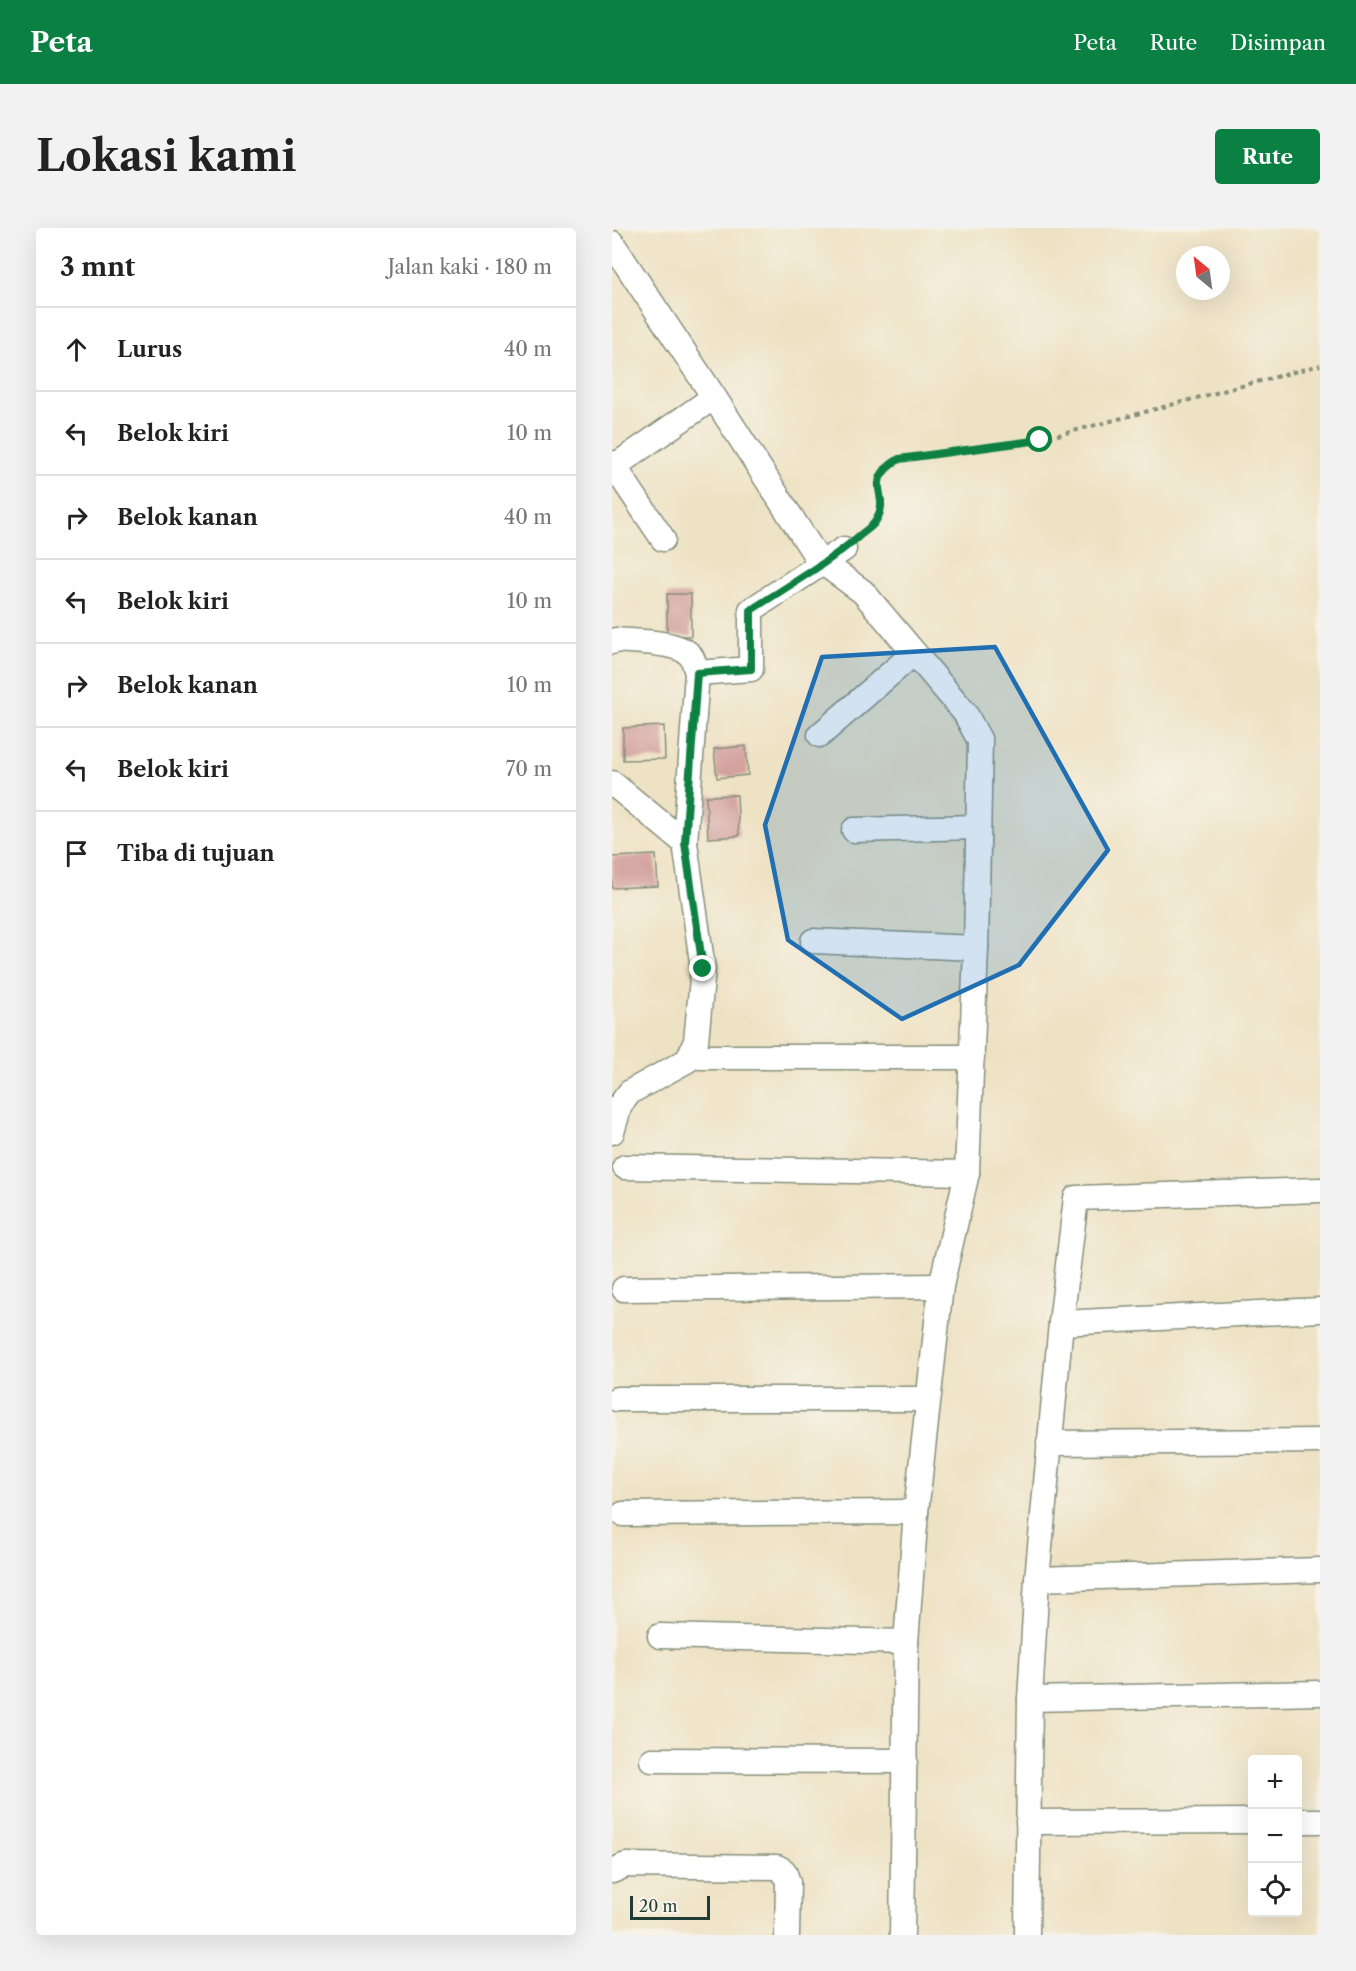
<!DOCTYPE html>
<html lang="id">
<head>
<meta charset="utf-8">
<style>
	:root { --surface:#fff; --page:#f2f2f2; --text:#222; --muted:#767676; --line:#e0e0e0; --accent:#0b8043 }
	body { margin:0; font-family:"Libre Caslon Text",serif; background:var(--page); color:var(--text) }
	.controls { position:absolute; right:18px; bottom:18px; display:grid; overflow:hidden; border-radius:6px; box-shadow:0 6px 24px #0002 }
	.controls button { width:54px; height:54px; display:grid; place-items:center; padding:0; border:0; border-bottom:2px solid var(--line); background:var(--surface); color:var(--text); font:30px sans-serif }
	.compass { position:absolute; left:564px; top:18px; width:54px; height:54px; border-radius:50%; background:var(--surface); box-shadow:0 6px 24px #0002; rotate:331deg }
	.scale { position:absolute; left:18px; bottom:15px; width:80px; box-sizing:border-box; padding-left:6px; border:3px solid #1f3d34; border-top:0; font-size:16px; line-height:21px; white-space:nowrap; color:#1f3d34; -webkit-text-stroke:4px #f7f3e8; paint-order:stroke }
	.stop { position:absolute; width:18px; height:18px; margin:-14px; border:4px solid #0b8043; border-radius:50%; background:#fff }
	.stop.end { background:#0b8043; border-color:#fff; box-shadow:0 2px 6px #0008 }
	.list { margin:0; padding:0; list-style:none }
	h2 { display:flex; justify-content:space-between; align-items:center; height:78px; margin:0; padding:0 24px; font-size:26px }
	h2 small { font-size:20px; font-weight:400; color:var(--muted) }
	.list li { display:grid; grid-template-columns:39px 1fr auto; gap:18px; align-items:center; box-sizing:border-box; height:84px; padding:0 24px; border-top:2px solid var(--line) }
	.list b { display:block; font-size:22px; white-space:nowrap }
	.list em { font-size:20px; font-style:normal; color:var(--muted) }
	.icon { flex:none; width:33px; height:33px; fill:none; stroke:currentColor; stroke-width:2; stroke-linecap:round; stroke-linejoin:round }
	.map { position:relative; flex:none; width:708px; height:1707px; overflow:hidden; border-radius:6px }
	header { display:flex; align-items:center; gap:36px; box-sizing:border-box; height:84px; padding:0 30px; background:var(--accent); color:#fff }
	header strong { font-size:28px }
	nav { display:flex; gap:33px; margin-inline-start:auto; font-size:21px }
	.intro { display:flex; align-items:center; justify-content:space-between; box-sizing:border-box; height:144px; padding:0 36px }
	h1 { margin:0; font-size:42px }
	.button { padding:15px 27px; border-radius:6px; background:var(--accent); color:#fff; font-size:21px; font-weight:700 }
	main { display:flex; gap:36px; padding:0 36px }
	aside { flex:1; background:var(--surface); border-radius:6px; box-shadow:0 6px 24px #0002 }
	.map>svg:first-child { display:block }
	.building { fill:#d29f9c }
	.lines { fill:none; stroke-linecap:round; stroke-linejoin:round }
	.street-casing { stroke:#86907c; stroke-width:27 }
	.path { stroke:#86907c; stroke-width:4; stroke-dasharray:4.5 4.5; stroke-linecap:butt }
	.street { stroke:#fff; stroke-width:24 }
	.route { stroke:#0b8043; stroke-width:8 }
	.marked { fill:#1f6fb2; fill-opacity:0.2; stroke:#1f6fb2; stroke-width:4.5; stroke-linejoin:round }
</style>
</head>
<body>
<header>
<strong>Peta</strong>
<nav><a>Peta</a><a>Rute</a><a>Disimpan</a></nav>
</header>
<div class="intro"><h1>Lokasi kami</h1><a class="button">Rute</a></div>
<main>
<aside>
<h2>3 mnt<small>Jalan kaki · 180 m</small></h2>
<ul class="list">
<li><svg class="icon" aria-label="ahead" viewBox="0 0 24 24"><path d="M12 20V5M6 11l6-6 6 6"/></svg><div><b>Lurus</b></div><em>40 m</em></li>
<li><svg class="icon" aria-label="left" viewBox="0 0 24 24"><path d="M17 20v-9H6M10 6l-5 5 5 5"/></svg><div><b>Belok kiri</b></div><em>10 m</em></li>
<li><svg class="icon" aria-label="right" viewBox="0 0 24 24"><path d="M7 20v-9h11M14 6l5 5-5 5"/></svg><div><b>Belok kanan</b></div><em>40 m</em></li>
<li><svg class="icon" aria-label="left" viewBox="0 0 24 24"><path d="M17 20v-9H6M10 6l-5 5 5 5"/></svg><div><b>Belok kiri</b></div><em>10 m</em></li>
<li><svg class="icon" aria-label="right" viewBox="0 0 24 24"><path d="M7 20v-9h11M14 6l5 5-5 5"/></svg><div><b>Belok kanan</b></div><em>10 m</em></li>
<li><svg class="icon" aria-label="left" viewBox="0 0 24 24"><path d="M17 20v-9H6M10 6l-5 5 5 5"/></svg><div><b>Belok kiri</b></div><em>70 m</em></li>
<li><svg class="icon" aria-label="arrive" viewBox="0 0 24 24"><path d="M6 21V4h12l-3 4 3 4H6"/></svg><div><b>Tiba di tujuan</b></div></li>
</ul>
</aside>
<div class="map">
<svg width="708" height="1707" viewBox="0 0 708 1707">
	<rect width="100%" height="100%" fill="#f7f3e8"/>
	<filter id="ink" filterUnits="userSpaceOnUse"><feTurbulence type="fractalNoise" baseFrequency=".0167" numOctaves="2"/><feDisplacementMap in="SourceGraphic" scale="12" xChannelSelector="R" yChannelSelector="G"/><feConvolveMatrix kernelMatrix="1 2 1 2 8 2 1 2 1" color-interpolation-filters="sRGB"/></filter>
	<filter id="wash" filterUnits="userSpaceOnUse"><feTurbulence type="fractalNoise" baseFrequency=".008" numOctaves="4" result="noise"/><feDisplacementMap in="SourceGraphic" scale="24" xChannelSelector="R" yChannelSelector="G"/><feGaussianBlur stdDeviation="1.35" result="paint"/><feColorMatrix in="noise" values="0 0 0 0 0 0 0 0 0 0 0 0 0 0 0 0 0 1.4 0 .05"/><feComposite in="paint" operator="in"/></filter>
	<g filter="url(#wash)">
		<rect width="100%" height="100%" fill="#eee2c4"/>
		<g id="blocks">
			<g class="building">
				<rect x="55" y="366" width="24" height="42"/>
				<path d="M52 498 53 531 11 532V500Z"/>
				<path d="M134 518 136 547 105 550 102 521Z"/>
				<path d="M125 567 127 608 96 610 94 568Z"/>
				<path d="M44 627 46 658 0 660V629Z"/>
			</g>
		</g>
	</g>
	<g filter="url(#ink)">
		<use href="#blocks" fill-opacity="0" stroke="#86907c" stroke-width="1.5"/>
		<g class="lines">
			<g class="street-casing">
				<g id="street">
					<path d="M0 15 102 169 206 331 251 364 353 485 368 513 364 720 355 945 329 1058 304 1284 294 1414 290 1707"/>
					<path d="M0 235 51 311"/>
					<path d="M0 240 102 169"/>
					<path d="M0 414 4 412C22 414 65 413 78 427 82 432 83 439 85 445L73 615 91 741 84 813 76 832 18 864 8 877 0 904"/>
					<path d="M85 445 139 441V382L232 321"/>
					<path d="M208 507 302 425"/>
					<path d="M0 555 73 615"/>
					<path d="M242 602 366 599"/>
					<path d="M201 713 364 720"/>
					<path d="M88 829H360"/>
					<path d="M13 939 355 945"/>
					<path d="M12 1061 329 1058"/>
					<path d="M449 1095 464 970 708 962"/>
					<path d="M5 1171H316"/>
					<path d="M437 1215 708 1213"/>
					<path d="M11 1286 304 1284"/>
					<path d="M425 1351 708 1342"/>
					<path d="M48 1408 294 1414"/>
					<path d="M418 1471 708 1465"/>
					<path d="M40 1532 293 1533"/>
					<path d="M686 1593H708"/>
					<path d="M416 1594 640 1593"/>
					<path d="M0 1643 14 1637 165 1639 172 1643 176 1654 175 1707"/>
					<path d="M415 1707 418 1471 425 1351 449 1095 708 1082"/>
				</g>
			</g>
			<path class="path" d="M250 305 263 294 270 275 265 254 272 240 287 231 428 212 708 137"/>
			<use href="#street" class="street"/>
		</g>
	</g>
	<g class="lines" filter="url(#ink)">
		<path class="route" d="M91 741 73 615 85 445 139 441V382C174 359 213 337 246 309 251 304 259 300 263 294 282 267 247 256 287 231L428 212"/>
	</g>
	<path class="marked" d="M383 419 496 622 407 737 290 791 176 712 153 597 210 429Z"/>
</svg>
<div class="controls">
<button>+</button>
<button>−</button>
<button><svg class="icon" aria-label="locate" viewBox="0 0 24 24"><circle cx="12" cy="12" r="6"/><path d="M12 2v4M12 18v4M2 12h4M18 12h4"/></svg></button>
</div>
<svg class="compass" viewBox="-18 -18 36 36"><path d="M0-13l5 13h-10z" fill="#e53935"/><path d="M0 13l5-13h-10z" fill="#767676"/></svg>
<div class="scale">20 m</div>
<div class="stop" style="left:428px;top:212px"></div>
<div class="stop end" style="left:91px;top:741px"></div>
</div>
</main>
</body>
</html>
